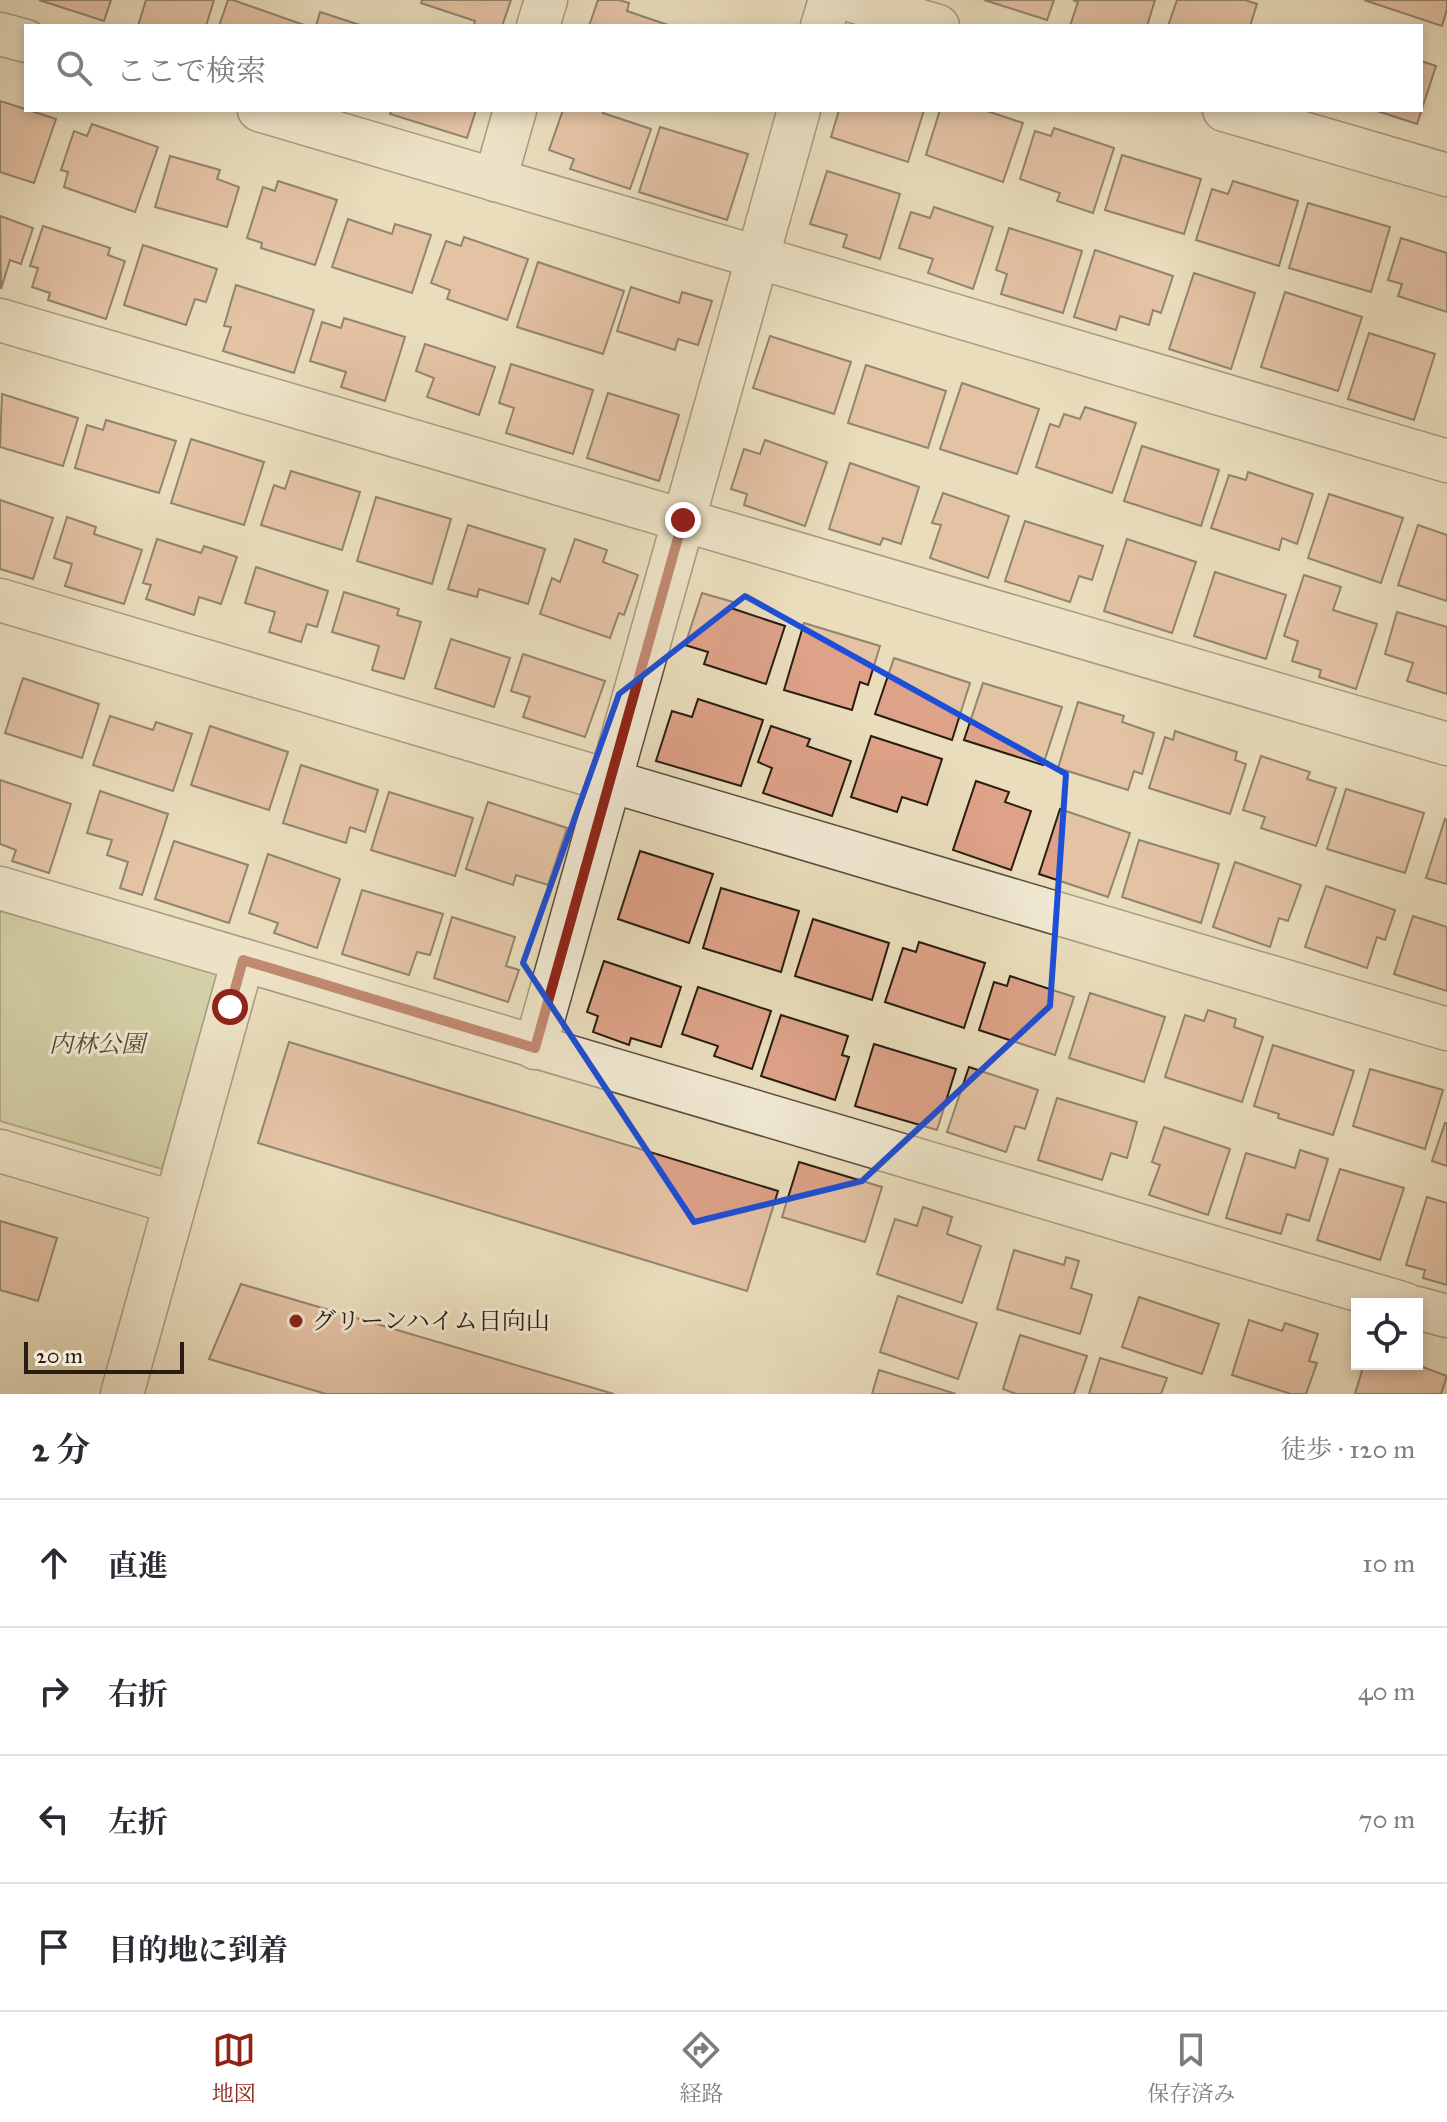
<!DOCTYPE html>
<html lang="ja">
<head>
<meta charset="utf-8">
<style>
	:root { --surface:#fff; --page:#f7f7f7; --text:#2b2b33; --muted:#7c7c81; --line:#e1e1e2; --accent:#8f2418 }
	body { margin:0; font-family:"IM FELL Great Primer","Noto Serif JP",serif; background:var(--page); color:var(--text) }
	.controls { position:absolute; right:24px; bottom:24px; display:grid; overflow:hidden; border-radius:0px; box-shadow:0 4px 12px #0003 }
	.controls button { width:72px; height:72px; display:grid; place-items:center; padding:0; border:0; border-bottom:2px solid var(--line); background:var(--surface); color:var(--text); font:40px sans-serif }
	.scale { position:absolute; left:24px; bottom:20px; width:160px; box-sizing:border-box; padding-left:8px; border:4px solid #281c13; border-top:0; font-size:22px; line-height:28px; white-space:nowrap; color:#281c13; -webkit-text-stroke:6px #f1e9d3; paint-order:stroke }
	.stop { position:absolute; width:24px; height:24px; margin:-18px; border:6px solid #8f2418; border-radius:50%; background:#fff }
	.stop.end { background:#8f2418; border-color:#fff; box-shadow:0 2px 8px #0008 }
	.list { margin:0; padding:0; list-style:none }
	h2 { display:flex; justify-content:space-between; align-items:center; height:104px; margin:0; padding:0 32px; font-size:34px }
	h2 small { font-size:26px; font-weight:400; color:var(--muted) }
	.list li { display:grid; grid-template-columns:52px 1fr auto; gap:24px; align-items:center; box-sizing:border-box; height:128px; padding:0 32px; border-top:2px solid var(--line) }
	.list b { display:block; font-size:30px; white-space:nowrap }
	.list em { font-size:26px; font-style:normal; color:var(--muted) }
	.icon { flex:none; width:44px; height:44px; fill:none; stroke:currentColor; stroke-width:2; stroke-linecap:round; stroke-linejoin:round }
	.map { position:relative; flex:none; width:1447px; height:1394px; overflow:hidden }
	.search { position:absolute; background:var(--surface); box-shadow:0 4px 12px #0003; left:24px; right:24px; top:24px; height:88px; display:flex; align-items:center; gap:20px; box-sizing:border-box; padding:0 28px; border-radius:0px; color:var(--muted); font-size:30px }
	.sheet { height:616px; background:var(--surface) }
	nav { display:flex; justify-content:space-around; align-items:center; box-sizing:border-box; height:112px; border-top:2px solid var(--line); background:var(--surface); font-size:22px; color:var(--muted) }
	nav a { display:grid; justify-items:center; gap:4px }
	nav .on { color:var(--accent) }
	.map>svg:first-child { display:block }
	.green { fill:#bbc08e; stroke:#726e50; stroke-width:2 }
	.building { fill:#dda288; stroke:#281c13; stroke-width:2 }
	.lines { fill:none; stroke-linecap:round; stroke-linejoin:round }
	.minor-casing { stroke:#584c3d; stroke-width:45 }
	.minor { stroke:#f1e9d3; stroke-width:42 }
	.route { stroke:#8f2418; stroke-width:10 }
	.marked { fill:none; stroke:#1d4ed8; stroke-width:6; stroke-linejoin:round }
	.poi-dot { fill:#8f2418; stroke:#f1e9d3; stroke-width:3 }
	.labels { text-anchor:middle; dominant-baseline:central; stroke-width:6; stroke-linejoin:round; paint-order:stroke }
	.park-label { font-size:24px; font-style:italic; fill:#544d38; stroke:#f1e9d3 }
	.poi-label { font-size:24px; fill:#281c13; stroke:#f1e9d3; text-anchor:start }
</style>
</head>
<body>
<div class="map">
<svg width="1447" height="1394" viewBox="0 0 1447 1394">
	<rect width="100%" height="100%" fill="#eaddbc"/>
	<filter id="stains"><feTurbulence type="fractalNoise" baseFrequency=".0025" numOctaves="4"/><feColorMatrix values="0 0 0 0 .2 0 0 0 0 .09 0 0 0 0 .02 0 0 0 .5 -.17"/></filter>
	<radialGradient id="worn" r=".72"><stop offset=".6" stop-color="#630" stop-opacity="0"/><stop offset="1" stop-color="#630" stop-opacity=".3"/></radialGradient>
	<path class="green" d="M0 911 218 972 162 1169 0 1121Z"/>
	<g class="building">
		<path d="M39 0H111L104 21Z"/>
		<path d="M146 0H214L206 26H138Z"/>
		<path d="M228 0H233L307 26H219Z"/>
		<path d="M422 0H511L502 26H478L474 25 475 21 421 3Z"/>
		<path d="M598 0H619L629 3 627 11 671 26H589Z"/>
		<path d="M984 0H1054L1047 20Z"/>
		<path d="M1073 0H1155L1147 26H1070L1078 2Z"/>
		<path d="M1177 0H1245L1257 4 1250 26H1168Z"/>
		<path d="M1364 0H1447V9L1442 26Z"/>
		<path d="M320 12 363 26H316Z"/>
		<path d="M1421 61 1436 66 1417 124 1374 110H1421Z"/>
		<path d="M0 101 56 119 34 183 0 172Z"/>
		<path d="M392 110H476L467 138 390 114Z"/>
		<path d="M563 110H604L603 113 651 129 630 189 570 169 574 159 549 150Z"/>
		<path d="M839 110H924L908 162 831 137Z"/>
		<path d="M940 110H984L1023 123 1003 182 926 155Z"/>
		<path d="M92 124 158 147 135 212 64 187 68 172 61 170 74 131 87 136Z"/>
		<path d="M660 127 748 154 727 220 639 192Z"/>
		<path d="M1054 128 1114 148 1093 213 1057 201 1060 193 1020 179 1035 131 1051 136Z"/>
		<path d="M1122 155 1201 179 1184 234 1105 210Z"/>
		<path d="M170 156 220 170 217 179 239 187 227 227 155 207Z"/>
		<path d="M827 171 900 194 880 259 843 247 847 235 810 224Z"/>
		<path d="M278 181 337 200 315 265 261 248 262 243 247 238 263 187 275 191Z"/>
		<path d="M1233 181 1298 201 1279 266 1196 240 1212 189 1228 194Z"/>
		<path d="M1308 203 1390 227 1371 292 1289 268Z"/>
		<path d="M934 207 993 227 973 289 928 273 933 259 899 248 911 212 930 218Z"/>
		<path d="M0 216 33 228 21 264 10 260 1 289Z"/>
		<path d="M348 219 392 234 395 224 431 235 412 293 332 267Z"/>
		<path d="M43 226 110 248 108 255 125 261 106 319 48 300 50 293 32 287 38 268 30 266Z"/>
		<path d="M1009 228 1082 251 1063 313 1001 294 1007 274 996 270Z"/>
		<path d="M464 237 528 259 507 320 447 299 450 290 431 283 446 241 461 246Z"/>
		<path d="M1401 238 1447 253V312L1398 296 1402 284 1388 280Z"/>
		<path d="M143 245 217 269 206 302 195 299 186 325 124 305Z"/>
		<path d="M1095 250 1173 276 1161 313 1153 310 1149 325 1120 316 1116 330 1074 317Z"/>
		<path d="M538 262 624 291 603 354 517 327Z"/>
		<path d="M1194 273 1255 293 1231 369 1169 349Z"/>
		<path d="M236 285 314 310 294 373 223 351 231 327 224 326Z"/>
		<path d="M631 287 679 303 682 292 712 301 698 345 678 339 675 350 617 331Z"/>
		<path d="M1285 292 1362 317 1338 391 1261 367Z"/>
		<path d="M344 318 405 337 385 401 341 387 346 372 310 361 322 322 341 328Z"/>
		<path d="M1369 333 1435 354 1414 420 1348 399Z"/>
		<path d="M770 336 851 362 834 414 753 388Z"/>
		<path d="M425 344 495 367 479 415 427 397 434 378 416 371Z"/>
		<path d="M511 364 593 390 573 454 506 433 514 408 499 403Z"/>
		<path d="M866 365 946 391 928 448 848 423Z"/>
		<path d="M962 383 1039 409 1017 474 940 449Z"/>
		<path d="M608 393 679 415 659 481 587 458Z"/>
		<path d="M2 394 78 418 63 466 0 447Z"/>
		<path d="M1085 407 1136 423 1112 493 1036 467 1050 424 1059 427 1064 414 1080 419Z"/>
		<path d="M106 420 176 441 159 493 75 468 87 425 103 430Z"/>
		<path d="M191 439 264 462 244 525 171 503Z"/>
		<path d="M765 440 827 462 805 526 744 505 747 494 731 489 744 449 760 454Z"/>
		<path d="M1142 446 1219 470 1201 526 1124 501Z"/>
		<path d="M850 463 919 487 901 544 883 538 880 545 829 529Z"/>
		<path d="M291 471 360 492 342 550 261 525 274 485 285 489Z"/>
		<path d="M1248 472 1313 494 1297 544 1282 538 1279 550 1211 528 1229 475 1246 480Z"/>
		<path d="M943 493 1009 516 988 578 930 558 941 525 932 523Z"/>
		<path d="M1329 494 1403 518 1381 583 1308 558Z"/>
		<path d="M376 497 451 519 432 584 357 561Z"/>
		<path d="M0 500 53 518 33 579 0 569Z"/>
		<path d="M67 517 96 527 94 534 142 550 124 604 65 586 72 564 54 558Z"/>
		<path d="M1025 521 1103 546 1092 580 1079 576 1070 602 1005 581Z"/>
		<path d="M468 525 545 549 528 604 479 589 477 597 448 589Z"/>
		<path d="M1418 525 1447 535V601L1398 585Z"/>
		<path d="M157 539 201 553 204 546 237 557 221 604 199 597 194 615 146 599 151 585 143 583Z"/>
		<path d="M575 539 607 550 603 562 638 575 624 615 619 613 610 638 540 614 552 578 560 582Z"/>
		<path d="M1127 539 1196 562 1172 633 1104 611Z"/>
		<path d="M256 567 328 591 317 627 307 624 301 642 269 632 275 612 245 603Z"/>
		<path d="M1215 572 1286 595 1266 659 1194 636Z"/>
		<path d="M1304 575 1341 587 1333 610 1377 624 1356 689 1319 677 1321 670 1292 661 1298 641 1284 636Z"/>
		<path d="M344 592 399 609 397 615 421 622 404 679 372 670 379 646 332 632Z"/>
		<path d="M702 593 733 602 731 608 785 626 766 684 704 664 708 652 685 645Z"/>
		<path d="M1397 612 1447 627V694L1407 681 1413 663 1385 654Z"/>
		<path d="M804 623 880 646 868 685 860 682 852 710 784 690Z"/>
		<path d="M451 639 510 658 494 707 435 688Z"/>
		<path d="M523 654 605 681 585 737 523 717 530 697 511 691Z"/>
		<path d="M894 658 970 683 952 740 875 714Z"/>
		<path d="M23 678 99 704 82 758 5 733Z"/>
		<path d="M983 683 1062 707 1043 765 964 740Z"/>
		<path d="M698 699 763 720 741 786 656 761 672 711 692 717Z"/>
		<path d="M1078 702 1124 716 1122 722 1154 733 1142 774 1134 771 1128 790 1058 768Z"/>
		<path d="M110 716 153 730 156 722 192 734 173 791 93 765Z"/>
		<path d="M210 726 288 752 269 810 191 785Z"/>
		<path d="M771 726 810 739 807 746 851 761 832 816 763 793 772 768 758 762Z"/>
		<path d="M1175 731 1237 752 1235 760 1246 764 1230 814 1149 788 1165 737 1173 740Z"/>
		<path d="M871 736 942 759 927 805 902 797 897 812 851 797Z"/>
		<path d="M1261 756 1310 772 1307 779 1336 788 1316 846 1261 828 1265 817 1243 810Z"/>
		<path d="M301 765 378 790 365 832 350 827 346 843 283 823Z"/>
		<path d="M0 780 71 804 49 873 12 861 16 850 0 844Z"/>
		<path d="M976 781 1009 792 1005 802 1031 811 1011 870 953 850Z"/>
		<path d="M1346 789 1424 813 1405 873 1327 849Z"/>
		<path d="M100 791 168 814 142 895 120 888 128 862 107 855 112 840 87 833Z"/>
		<path d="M389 792 473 818 455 876 371 850Z"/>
		<path d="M488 802 567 828 548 885 516 875 513 885 466 869Z"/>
		<path d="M1060 809 1130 833 1108 897 1039 874Z"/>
		<path d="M1445 819 1447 820V884L1426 878Z"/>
		<path d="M1139 840 1219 864 1201 923 1122 897Z"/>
		<path d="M174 841 248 865 229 923 155 899Z"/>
		<path d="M640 851 713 874 689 943 618 919Z"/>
		<path d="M268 854 340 879 317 948 274 933 278 923 249 913Z"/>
		<path d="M1235 862 1301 885 1288 921 1279 918 1270 947 1213 927Z"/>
		<path d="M1326 886 1395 910 1385 940 1377 937 1367 968 1305 947Z"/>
		<path d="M721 888 799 911 781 972 703 948Z"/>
		<path d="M362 890 443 914 430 955 417 952 409 975 342 954Z"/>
		<path d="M1413 916 1447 927V991L1394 974Z"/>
		<path d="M452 917 515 937 506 966 519 970 508 1002 434 978Z"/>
		<path d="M813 919 889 943 872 1000 795 976Z"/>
		<path d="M919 942 985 963 964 1028 885 1002 903 948 916 952Z"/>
		<path d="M604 961 681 987 661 1047 631 1038 629 1045 593 1032 598 1016 587 1012Z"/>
		<path d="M1010 976 1074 997 1055 1055 979 1030 994 982 1007 986Z"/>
		<path d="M698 987 771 1011 752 1069 714 1056 718 1046 682 1034Z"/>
		<path d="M1090 993 1165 1017 1144 1082 1069 1058Z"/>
		<path d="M1208 1010 1236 1019 1234 1027 1263 1037 1242 1102 1165 1077 1185 1015 1204 1021Z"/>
		<path d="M781 1015 848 1036 842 1055 849 1057 835 1100 761 1076Z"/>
		<path d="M289 1042 778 1191 747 1291 258 1143Z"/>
		<path d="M874 1044 956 1069 937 1130 855 1106Z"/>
		<path d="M1273 1045 1354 1071 1333 1135 1278 1118 1279 1114 1254 1106Z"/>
		<path d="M969 1067 1038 1090 1025 1129 1015 1126 1006 1152 947 1132Z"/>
		<path d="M1370 1069 1443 1090 1425 1149 1353 1126Z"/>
		<path d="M1057 1098 1137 1122 1127 1158 1111 1153 1102 1180 1038 1160Z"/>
		<path d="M1445 1123H1447V1166L1432 1161Z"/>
		<path d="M1164 1127 1230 1149 1208 1215 1149 1195 1160 1165 1152 1162Z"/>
		<path d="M1300 1150 1328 1159 1309 1221 1287 1214 1281 1234 1226 1218 1246 1153 1295 1168Z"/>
		<path d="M799 1162 882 1187 865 1242 782 1217Z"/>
		<path d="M1340 1169 1404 1188 1380 1260 1317 1240Z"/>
		<path d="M1427 1197 1447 1203V1285L1423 1278 1425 1270 1406 1265Z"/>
		<path d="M923 1207 952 1217 947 1234 981 1246 962 1303 877 1274 895 1219 917 1226Z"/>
		<path d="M0 1221 57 1238 38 1301 0 1290Z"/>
		<path d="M1014 1250 1064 1265 1066 1257 1079 1261 1071 1288 1092 1295 1080 1334 997 1309Z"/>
		<path d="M241 1284 614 1394H326L209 1359Z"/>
		<path d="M898 1296 977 1323 958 1379 880 1352Z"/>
		<path d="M1139 1297 1219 1324 1202 1374 1122 1347Z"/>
		<path d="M1249 1320 1282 1331 1285 1323 1318 1334 1309 1361 1317 1363 1306 1394H1291L1232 1375Z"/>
		<path d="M1020 1335 1087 1356 1074 1394H1016L1003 1389Z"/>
		<path d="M1100 1358 1167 1378 1161 1394H1089Z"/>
		<path d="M1364 1364H1415L1447 1376 1441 1394H1355Z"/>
		<path d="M879 1370 956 1394H872Z"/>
	</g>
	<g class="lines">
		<g class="minor-casing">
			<g id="minor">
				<path d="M849 0 938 26"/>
				<path d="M538 26 546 0"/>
				<path d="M822 26 830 0"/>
				<path d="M0 34 26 41"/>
				<path d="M259 110 1447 461"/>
				<path d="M1224 110 1447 175"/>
				<path d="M495 180 515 110"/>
				<path d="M0 320 1447 744"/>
				<path d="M0 600 1447 1029"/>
				<path d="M0 888 1405 1304"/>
				<path d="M535 1048 799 110"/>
				<path d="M0 1151 175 1203"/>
				<path d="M1417 1308 1447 1316"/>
				<path d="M122 1394 243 960"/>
			</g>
		</g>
		<use href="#minor" class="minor"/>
	</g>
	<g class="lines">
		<path class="route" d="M230 1007 243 960 535 1048 683 520"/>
	</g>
	<path d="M0 0H1447V1394H0ZM745 596 1066 774 1050 1006 862 1181 694 1222 523 963 619 694Z" fill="#eaddbc" fill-opacity=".55" fill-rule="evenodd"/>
	<path class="marked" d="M745 596 1066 774 1050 1006 862 1181 694 1222 523 963 619 694Z"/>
	<circle class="poi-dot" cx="296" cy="1321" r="8"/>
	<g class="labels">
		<g class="park-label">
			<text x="97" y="1044">内林公園</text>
		</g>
		<g class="poi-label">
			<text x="312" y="1321">グリーンハイム日向山</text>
		</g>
	</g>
	<rect width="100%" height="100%" filter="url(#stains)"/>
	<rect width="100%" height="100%" fill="url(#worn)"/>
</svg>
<div class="controls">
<button><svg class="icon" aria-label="locate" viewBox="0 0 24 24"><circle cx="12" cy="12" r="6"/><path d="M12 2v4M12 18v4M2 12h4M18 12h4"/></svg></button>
</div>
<div class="scale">20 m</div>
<div class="stop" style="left:230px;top:1007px"></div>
<div class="stop end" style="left:683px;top:520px"></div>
<div class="search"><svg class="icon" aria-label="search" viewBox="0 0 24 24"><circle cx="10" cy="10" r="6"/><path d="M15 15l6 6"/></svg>ここで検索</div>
</div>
<section class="sheet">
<h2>2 分<small>徒歩 · 120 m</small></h2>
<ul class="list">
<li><svg class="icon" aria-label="ahead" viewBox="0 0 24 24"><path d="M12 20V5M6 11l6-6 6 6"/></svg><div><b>直進</b></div><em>10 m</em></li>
<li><svg class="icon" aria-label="right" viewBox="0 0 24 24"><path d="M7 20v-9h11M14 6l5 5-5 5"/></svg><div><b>右折</b></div><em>40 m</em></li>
<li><svg class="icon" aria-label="left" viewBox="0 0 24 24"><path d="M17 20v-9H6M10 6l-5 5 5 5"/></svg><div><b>左折</b></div><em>70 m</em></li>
<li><svg class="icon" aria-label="arrive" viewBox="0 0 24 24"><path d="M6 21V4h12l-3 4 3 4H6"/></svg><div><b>目的地に到着</b></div></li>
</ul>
</section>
<nav>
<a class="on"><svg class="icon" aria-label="map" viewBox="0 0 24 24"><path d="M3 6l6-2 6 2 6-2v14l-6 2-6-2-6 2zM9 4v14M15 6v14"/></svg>地図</a>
<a><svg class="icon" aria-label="directions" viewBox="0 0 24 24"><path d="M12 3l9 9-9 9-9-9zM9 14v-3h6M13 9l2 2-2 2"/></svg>経路</a>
<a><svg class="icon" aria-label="saved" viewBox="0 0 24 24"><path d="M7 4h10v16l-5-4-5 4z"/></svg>保存済み</a>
</nav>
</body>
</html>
